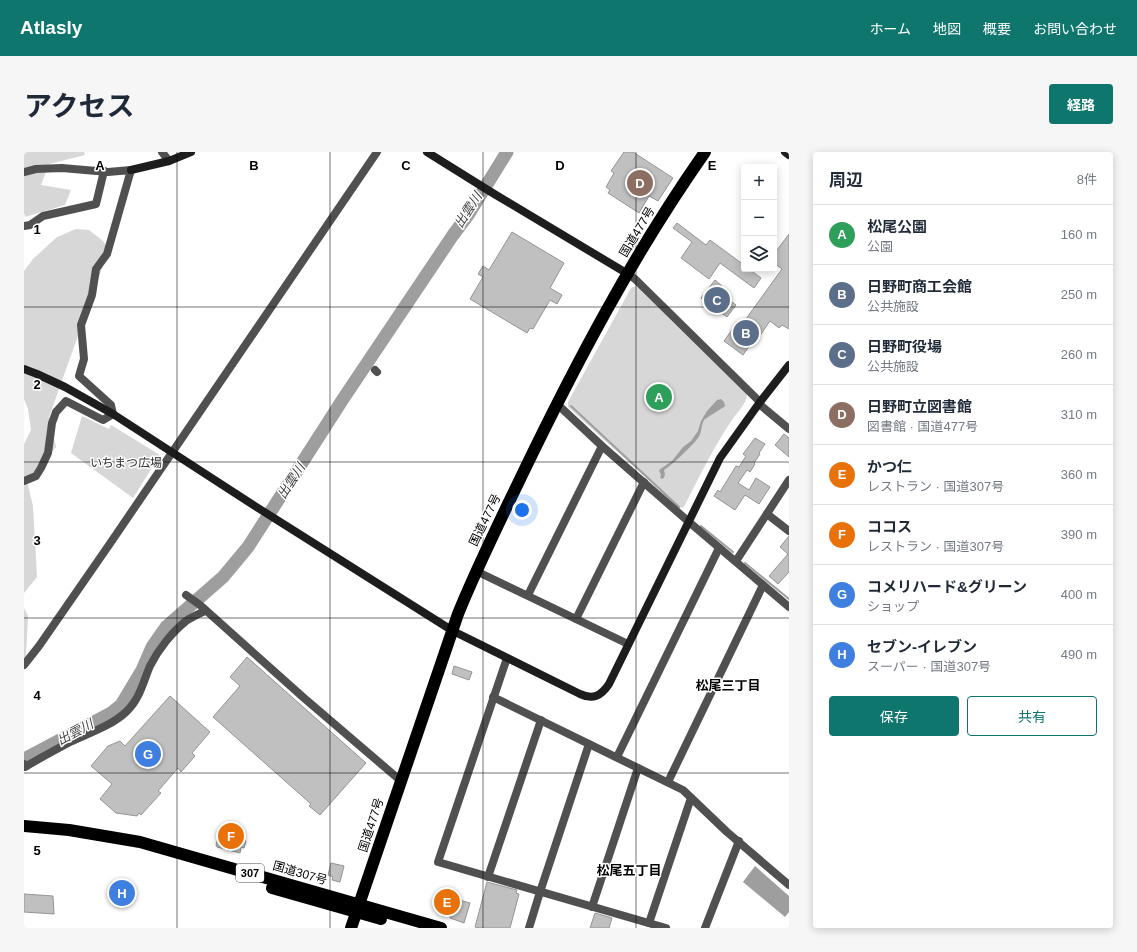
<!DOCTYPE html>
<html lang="ja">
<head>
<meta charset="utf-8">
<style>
	:root { --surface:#fff; --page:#f6f6f7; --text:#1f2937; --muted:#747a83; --line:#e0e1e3; --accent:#0f766e }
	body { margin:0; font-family:Helvetica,"Noto Sans JP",sans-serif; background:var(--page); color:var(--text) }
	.controls { position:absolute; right:12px; top:12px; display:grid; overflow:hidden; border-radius:4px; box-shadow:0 2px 10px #0003 }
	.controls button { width:36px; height:36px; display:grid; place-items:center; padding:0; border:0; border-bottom:1px solid var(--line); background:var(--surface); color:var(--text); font:20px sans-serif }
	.you { position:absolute; left:498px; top:358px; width:14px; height:14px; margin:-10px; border:3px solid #fff; border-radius:50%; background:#1a73e8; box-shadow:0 0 0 6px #1a73e833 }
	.badge { display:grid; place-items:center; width:26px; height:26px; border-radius:50%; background:var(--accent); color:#fff; font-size:13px; font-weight:700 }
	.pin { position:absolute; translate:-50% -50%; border:2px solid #fff; box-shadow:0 1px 4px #0006 }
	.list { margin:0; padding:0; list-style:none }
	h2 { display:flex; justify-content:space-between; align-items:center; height:52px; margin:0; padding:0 16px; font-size:17px }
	h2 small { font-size:13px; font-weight:400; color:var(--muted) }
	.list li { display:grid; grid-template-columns:26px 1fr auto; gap:12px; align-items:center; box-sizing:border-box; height:60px; padding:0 16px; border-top:1px solid var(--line) }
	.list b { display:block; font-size:15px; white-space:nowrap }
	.list p { margin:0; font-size:13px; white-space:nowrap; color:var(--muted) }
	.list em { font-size:13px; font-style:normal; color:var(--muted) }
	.actions { display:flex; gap:8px; padding:12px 16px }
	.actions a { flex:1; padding:9px 0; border:1px solid var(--accent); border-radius:4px; text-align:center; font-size:14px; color:var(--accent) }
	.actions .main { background:var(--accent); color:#fff }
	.icon { flex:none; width:22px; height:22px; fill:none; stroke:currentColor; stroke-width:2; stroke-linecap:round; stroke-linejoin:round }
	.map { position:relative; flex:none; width:765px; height:776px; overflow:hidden; border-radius:4px }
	header { display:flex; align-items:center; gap:24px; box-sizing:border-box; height:56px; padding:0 20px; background:var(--accent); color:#fff }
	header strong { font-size:19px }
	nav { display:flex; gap:22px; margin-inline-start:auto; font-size:14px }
	.intro { display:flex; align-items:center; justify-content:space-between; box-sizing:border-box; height:96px; padding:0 24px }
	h1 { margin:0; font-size:28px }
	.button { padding:10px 18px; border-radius:4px; background:var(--accent); color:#fff; font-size:14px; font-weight:700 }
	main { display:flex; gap:24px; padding:0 24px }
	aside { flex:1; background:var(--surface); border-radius:4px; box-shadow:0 2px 10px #0003 }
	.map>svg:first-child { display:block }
	.green { fill:#d7d7d7 }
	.water { fill:#9e9e9e }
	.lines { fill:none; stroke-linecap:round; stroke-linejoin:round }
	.stream { stroke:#9e9e9e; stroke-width:2 }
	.river { stroke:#9e9e9e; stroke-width:13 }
	.building { fill:#c0c0c0; stroke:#949494 }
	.street { stroke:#505050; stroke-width:8 }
	.secondary { stroke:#1d1d1d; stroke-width:8 }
	.highway { stroke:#000; stroke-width:12 }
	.grid { fill:none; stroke:#000; stroke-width:1; stroke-opacity:0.55 }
	.labels { text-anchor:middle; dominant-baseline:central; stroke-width:3; stroke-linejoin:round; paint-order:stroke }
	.shield { fill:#fff; stroke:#4c4c4c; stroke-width:1 }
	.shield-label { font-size:11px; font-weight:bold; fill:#000 }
	.street-label { font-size:12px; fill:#000; stroke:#fff }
	.park-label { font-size:12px; fill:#2e2e2e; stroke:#fff }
	.water-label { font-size:13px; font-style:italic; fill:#3f3f3f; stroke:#fff }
	.neighbourhood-label { font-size:13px; font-weight:bold; fill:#000; stroke:#fff }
	.grid-label { font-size:13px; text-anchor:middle; font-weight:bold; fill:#000; stroke:#fff; stroke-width:3; stroke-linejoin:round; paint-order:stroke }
</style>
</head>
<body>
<header>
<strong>Atlasly</strong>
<nav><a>ホーム</a><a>地図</a><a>概要</a><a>お問い合わせ</a></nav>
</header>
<div class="intro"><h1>アクセス</h1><a class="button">経路</a></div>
<main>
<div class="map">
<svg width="765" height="776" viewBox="0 0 765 776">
	<rect width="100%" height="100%" fill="#fff"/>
	<g class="green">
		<path d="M0 0H60L61 3 25 12 17 33 47 38 41 53 1 65 0 61Z"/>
		<path d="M52 77 65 78 79 89 85 97 25 265 32 295 10 320 2 325 9 354 13 425 0 441V292L7 278 4 257 0 247V119L9 107 33 85Z"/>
		<path d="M612 134 723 242C723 252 713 260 708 268 689 296 675 325 660 355L655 356 544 255V250L607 136Z"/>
		<path d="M58 264 85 277 87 273 136 303 109 346 47 301Z"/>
		<path d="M0 456 4 464 2 505 0 507Z"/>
	</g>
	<g class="water">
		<path d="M697 247 700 250 701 254C697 257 682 266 680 268 677 273 678 281 674 286 670 292 646 315 640 318L641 323 639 327 636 326 637 323 635 318 648 309 659 295 667 289 674 279 677 269 683 259 693 248Z"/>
		<path d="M731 714 765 744V760L761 765 719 730Z"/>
	</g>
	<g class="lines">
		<g class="stream">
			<path d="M547 254 655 355"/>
			<path d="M677 374 709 400"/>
			<path d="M721 411 765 447"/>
		</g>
		<path class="river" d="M0 607 87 561 97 553 118 518 128 495 142 475 199 425 224 395 319 247 429 83 444 63 483 0"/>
	</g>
	<g class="building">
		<path d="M600 0H609L649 26 634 49 625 44 615 61 584 41 586 38 582 35 590 21 587 19Z"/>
		<path d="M653 71 682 93 686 88 720 113V117H725L737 126 730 136 696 111 685 127 657 106 668 90 649 76Z"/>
		<path d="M488 80 540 111 526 136 538 143 533 152 526 148 509 177 506 176 503 181 446 147 459 125 454 122 459 114 465 118Z"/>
		<path d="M765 82V177L758 173 755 176 746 169 735 185 733 183 719 203 700 189 710 175 714 178 758 117 750 111V102Z"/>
		<path d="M691 128 698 134 694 140 712 153 703 165 683 151 677 146Z"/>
		<path d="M760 282 765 286V305L751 293Z"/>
		<path d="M731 286 741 292 735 301 736 302 730 311 731 312 726 320 723 318 714 331 725 338 732 326 746 335 735 352 721 343 711 358 690 344 694 338 696 340 712 314 715 315 722 304 719 302Z"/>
		<path d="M765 384V420L754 432 745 424 764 402 756 395Z"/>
		<path d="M223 505 342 611 296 663 285 654 287 652 189 565 216 534 206 525Z"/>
		<path d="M430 514 448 520 445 528 428 522Z"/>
		<path d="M146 544 186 580 168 601 171 604 157 620 154 616 134 639 137 641 117 663 115 661 113 664 92 661 76 647 88 632 67 614 84 594 96 589 101 594Z"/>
		<path d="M197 676 205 678 206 676 221 680 218 688 222 689 220 696 217 695 216 701 193 695 192 693Z"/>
		<path d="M307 711 320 714 316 730 308 728 309 725 304 723Z"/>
		<path d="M463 730 493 738 492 741 495 742 486 776H455L451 775Z"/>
		<path d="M90 732 110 739 108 748 87 742Z"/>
		<path d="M0 742 29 744 30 762 0 760Z"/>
		<path d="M417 743 446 751 440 771 426 766 428 758 414 754Z"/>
		<path d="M571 761 588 766 585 776H566Z"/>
	</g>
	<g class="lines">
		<g class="street">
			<path d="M138 0 145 9"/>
			<path d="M0 20 12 17 38 16 84 20 107 18 83 102 72 117 68 143 57 173 60 207 55 224 87 253 89 262 79 268 42 249 32 260 28 271 24 301 17 316 12 324 0 329"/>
			<path d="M0 74 6 73 19 64 72 52 80 19"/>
			<path d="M604 122 611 127 736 250"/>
			<path d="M351 218 353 220"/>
			<path d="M532 251 578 294 665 370 765 455"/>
			<path d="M735 252 765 277"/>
			<path d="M743 362 765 379"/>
			<path d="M712 409 765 328"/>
			<path d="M452 419 604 492"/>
			<path d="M162 443 176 453 280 546 377 629"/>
			<path d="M504 443 578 294"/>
			<path d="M552 467 620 330"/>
			<path d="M483 506 414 710 642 776"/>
			<path d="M0 513 15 494 85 393 353 0"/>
			<path d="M469 545 659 638 703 680 765 733"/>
			<path d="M593 605 695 396"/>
			<path d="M0 612 1 615C16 606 31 598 46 590 65 581 87 574 102 560 116 547 119 530 126 514 134 498 148 480 162 469 168 465 175 462 181 459"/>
			<path d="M644 630 739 433"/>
			<path d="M464 725 517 568"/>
			<path d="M568 755 614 616"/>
			<path d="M625 771 667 646"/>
			<path d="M505 776 516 740 565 592"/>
			<path d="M681 776 715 689"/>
		</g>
		<g class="secondary">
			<path d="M403 0 467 40 604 122"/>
			<path d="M761 0 765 3"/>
			<path d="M107 18 145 9 167 0"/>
			<path d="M0 217 13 222 41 235 89 262 234 356 429 479 556 542C569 548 577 544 585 532L696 306 736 250 765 213"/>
		</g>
		<g class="highway">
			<path d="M0 674 45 678 116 690 417 776"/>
			<path d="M248 736 357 767"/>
			<path d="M327 776 434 462C453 415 476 369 498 323 552 211 610 101 681 0"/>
		</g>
	</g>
	<path class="grid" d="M153 0V776M306 0V776M459 0V776M612 0V776M0 155H765M0 310H765M0 466H765M0 621H765"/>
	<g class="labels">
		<rect class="shield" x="212" y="712" width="28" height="18" rx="3"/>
		<g class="shield-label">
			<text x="226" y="721">307</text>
		</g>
		<g class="street-label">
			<text transform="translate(613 80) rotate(-59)">国道477号</text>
			<text transform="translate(461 368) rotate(-64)">国道477号</text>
			<text transform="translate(347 673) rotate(-72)">国道477号</text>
			<text transform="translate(276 721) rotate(16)">国道307号</text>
		</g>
		<g class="park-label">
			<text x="102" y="311">いちまつ広場</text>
		</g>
		<g class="water-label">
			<text transform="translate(444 58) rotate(-57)">出雲川</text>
			<text transform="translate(267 329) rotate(-57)">出雲川</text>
			<text transform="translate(51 580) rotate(-28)">出雲川</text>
		</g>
		<g class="neighbourhood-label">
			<text x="704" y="533">松尾三丁目</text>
			<text x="605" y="718">松尾五丁目</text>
		</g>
	</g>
	<g class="grid-label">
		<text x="76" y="18">A</text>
		<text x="230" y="18">B</text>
		<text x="382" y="18">C</text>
		<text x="536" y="18">D</text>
		<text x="688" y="18">E</text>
		<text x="13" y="82">1</text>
		<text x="13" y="237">2</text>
		<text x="13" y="393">3</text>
		<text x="13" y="548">4</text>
		<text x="13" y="703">5</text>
	</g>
</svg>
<div class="controls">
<button>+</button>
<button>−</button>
<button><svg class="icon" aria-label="layers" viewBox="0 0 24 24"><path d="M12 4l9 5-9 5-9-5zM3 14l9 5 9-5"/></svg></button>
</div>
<div class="you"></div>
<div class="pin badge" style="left:635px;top:245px;background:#2e9e5b">A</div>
<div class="pin badge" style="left:722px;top:181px;background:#5c6f8a">B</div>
<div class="pin badge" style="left:693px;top:148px;background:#5c6f8a">C</div>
<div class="pin badge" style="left:616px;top:31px;background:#8d6e63">D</div>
<div class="pin badge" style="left:423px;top:750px;background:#e8710a">E</div>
<div class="pin badge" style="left:207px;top:684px;background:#e8710a">F</div>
<div class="pin badge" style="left:124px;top:602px;background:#3f7fe0">G</div>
<div class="pin badge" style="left:98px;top:741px;background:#3f7fe0">H</div>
</div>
<aside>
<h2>周辺<small>8件</small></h2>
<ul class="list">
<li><span class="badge" style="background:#2e9e5b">A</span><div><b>松尾公園</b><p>公園</p></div><em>160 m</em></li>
<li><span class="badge" style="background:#5c6f8a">B</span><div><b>日野町商工会館</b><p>公共施設</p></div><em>250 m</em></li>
<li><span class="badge" style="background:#5c6f8a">C</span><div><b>日野町役場</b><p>公共施設</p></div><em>260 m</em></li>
<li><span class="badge" style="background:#8d6e63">D</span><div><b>日野町立図書館</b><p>図書館 · 国道477号</p></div><em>310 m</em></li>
<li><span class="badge" style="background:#e8710a">E</span><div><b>かつ仁</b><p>レストラン · 国道307号</p></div><em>360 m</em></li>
<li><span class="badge" style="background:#e8710a">F</span><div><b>ココス</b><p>レストラン · 国道307号</p></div><em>390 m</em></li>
<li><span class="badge" style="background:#3f7fe0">G</span><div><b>コメリハード&amp;グリーン</b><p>ショップ</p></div><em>400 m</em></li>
<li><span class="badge" style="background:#3f7fe0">H</span><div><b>セブン-イレブン</b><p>スーパー · 国道307号</p></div><em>490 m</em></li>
</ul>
<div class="actions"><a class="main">保存</a><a>共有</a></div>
</aside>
</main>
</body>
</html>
